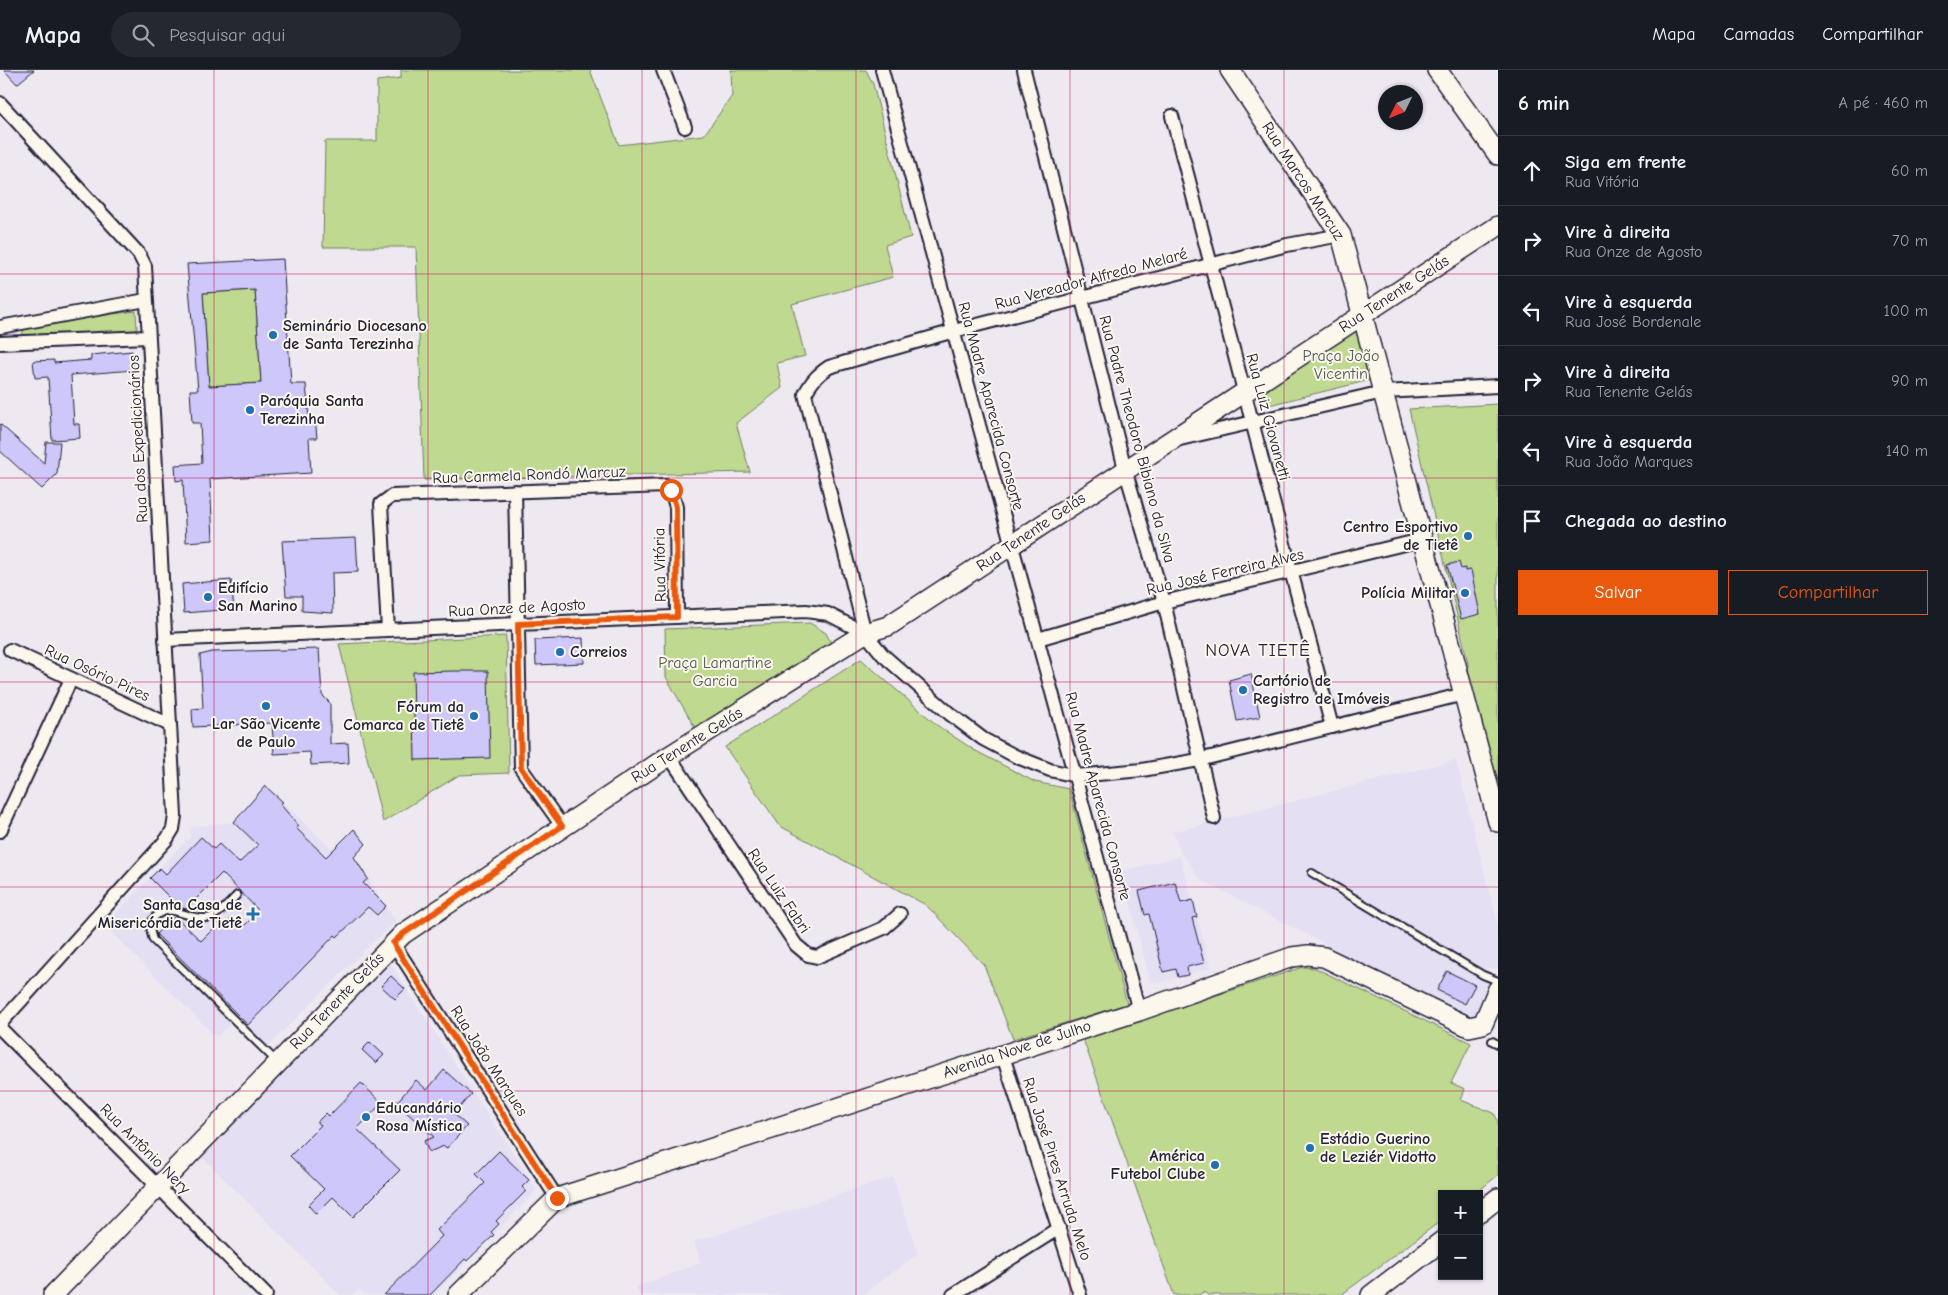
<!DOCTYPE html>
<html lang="pt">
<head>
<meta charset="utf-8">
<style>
	:root { --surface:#171b24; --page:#242831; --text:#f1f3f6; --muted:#9ea1a6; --line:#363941; --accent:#ea580c }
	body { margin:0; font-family:"Comic Neue",sans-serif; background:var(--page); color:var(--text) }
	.controls { position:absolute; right:15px; bottom:15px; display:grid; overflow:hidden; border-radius:0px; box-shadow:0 1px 4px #0004 }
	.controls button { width:45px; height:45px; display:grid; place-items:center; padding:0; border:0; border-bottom:1px solid var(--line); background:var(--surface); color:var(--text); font:25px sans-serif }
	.compass { position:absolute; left:1378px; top:15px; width:45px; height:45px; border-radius:50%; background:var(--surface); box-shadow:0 1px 4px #0004; rotate:227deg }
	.stop { position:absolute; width:15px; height:15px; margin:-11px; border:4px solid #ea580c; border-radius:50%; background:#fff }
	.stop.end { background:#ea580c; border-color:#fff; box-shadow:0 1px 5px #0008 }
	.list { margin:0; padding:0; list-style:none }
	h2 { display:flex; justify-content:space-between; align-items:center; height:65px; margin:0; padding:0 20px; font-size:21px }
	h2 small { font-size:16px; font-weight:400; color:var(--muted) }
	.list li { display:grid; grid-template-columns:32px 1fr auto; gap:15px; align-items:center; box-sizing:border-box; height:70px; padding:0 20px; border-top:1px solid var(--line) }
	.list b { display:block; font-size:19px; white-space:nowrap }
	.list p { margin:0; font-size:16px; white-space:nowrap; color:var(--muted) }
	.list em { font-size:16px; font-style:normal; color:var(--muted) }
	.actions { display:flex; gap:10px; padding:15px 20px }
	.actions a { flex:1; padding:11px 0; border:1px solid var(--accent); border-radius:0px; text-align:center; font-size:18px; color:var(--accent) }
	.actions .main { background:var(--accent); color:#fff }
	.icon { flex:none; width:28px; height:28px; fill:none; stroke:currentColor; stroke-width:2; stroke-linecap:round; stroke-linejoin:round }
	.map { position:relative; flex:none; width:1498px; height:1225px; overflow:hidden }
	header { display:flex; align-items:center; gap:30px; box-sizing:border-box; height:70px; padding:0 25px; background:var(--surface); border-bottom:1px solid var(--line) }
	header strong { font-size:24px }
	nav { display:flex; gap:28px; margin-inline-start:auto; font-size:18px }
	.search { width:350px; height:45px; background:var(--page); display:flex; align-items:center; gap:12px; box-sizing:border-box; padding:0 18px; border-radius:28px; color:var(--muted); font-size:19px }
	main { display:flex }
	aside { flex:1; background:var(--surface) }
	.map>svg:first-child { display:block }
	.built { fill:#e4dff3 }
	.green { fill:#bfd990; stroke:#707e66 }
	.building { fill:#cec7f9; stroke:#22223b; fill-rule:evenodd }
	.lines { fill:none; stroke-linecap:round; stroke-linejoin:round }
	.lane-casing { stroke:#22223b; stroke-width:10 }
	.street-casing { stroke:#22223b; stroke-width:16 }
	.secondary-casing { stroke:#22223b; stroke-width:22 }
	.lane { stroke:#fbf7ec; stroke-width:6 }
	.street { stroke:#fbf7ec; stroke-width:12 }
	.secondary { stroke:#fbf7ec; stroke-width:19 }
	.route { stroke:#ea580c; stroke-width:6 }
	.grid { fill:none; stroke:#c2185b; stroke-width:1; stroke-opacity:0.55 }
	.poi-dot { fill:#1f6fb2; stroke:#fbf7ec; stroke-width:2 }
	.labels { text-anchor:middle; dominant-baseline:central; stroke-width:4; stroke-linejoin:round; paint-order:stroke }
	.street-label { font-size:16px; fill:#22223b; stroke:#fbf7ec }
	.poi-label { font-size:16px; font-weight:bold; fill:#22223b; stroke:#fbf7ec; text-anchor:start }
	.park-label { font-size:16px; fill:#515954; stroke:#fbf7ec }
	.neighbourhood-label { font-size:18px; letter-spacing:1px; fill:#22223b; stroke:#fbf7ec }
</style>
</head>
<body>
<header>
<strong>Mapa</strong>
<div class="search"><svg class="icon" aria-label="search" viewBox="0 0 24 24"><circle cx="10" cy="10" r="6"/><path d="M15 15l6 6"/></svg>Pesquisar aqui</div>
<nav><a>Mapa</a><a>Camadas</a><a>Compartilhar</a></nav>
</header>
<main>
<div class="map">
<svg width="1498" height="1225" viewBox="0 0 1498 1225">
	<rect width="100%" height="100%" fill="#eee9f0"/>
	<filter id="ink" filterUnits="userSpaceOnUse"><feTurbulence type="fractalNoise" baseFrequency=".02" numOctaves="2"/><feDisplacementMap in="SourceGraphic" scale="10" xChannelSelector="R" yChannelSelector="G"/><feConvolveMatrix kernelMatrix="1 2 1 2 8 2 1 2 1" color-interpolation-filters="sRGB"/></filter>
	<g filter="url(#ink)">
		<g class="built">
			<path d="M1456 690 1498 855V899L1486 898 1479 910 1490 916 1473 950 1201 810 1182 784 1173 762Z"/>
			<path d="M265 716 332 779 354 759 366 774 354 787 396 852 373 872 262 982 232 952 216 967 104 855 190 767 191 757 234 752Z"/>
			<path d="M1180 786 1211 898 1158 913 1153 912 1149 907 1122 801Z"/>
			<path d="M389 892 537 1120 434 1225H365L359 1219 352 1225H340L202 1087Z"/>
			<path d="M893 1107 918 1184 862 1225H640L635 1217 701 1193 694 1172Z"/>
		</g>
		<g class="green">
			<path d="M401 0H590L619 75 704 65 732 26 731 0H866L873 14 911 167 885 175 893 207 792 234 805 286 777 293 782 318 736 353 750 402 424 410 416 177H323L325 71H377V11L401 8Z"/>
			<path d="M255 220 261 313 209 316 203 223Z"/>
			<path d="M136 241 137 260 22 268 24 256Z"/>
			<path d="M1357 259 1370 310 1261 337 1257 324Z"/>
			<path d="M1498 334V714L1480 646 1470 618 1468 593 1409 339Z"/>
			<path d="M810 553 826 563 833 577 699 665 666 607 665 559Z"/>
			<path d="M506 566 509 703 459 705 383 752 339 574Z"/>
			<path d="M861 589 938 656 974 680 1035 712 1069 719 1127 934 1013 969 984 895 926 835 780 756 725 677Z"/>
			<path d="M1303 897 1315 898 1471 973 1451 1013 1465 1019 1461 1030 1494 1043 1498 1051V1105L1475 1124H1442V1150L1341 1225H1207L1205 1221 1199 1225H1174L1083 969Z"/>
		</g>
		<g class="building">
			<path d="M4 0H34L17 14Z"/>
			<path d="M283 189 291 314H306L309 348 315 347 317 368H309L311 403 210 409 213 470 186 472 183 410 176 411 175 395 202 393 200 353H192L190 320H198L187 194ZM255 220 261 313 209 316 203 223Z"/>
			<path d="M132 281 134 300 71 305 74 354H79L80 368 52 370 48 307 35 308 33 291 54 290V293L91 290V285Z"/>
			<path d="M0 354 44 393 46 372H60L57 404 42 419 0 381Z"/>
			<path d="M356 468 358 502 332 503 333 543 302 541V526H286L282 471Z"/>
			<path d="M1459 492 1461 499 1465 498V501L1471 500 1480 544 1461 549 1447 495Z"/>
			<path d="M231 510 234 539 184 543 182 514Z"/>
			<path d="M583 568 584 593 536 595 535 570Z"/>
			<path d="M319 579 322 625 330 633V674L348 673 349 693 311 695 310 682 274 684 272 653 193 657 192 639 203 638 200 585 212 582Z"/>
			<path d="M454 601H488L490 688 415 690 413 602Z"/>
			<path d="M1251 604 1260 647 1237 651 1229 610Z"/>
			<path d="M265 716 283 732 280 734 299 756 296 758 326 787 354 759 366 774 354 787 368 809 363 813 386 836 377 845 368 837 337 867 335 865 248 955 156 864 175 846 201 871 220 852 224 856 231 849 241 859 259 841 222 803 186 839 179 837 150 808 160 798 166 804 201 767 214 779 219 774 239 793 258 775 234 752Z"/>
			<path d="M1175 812 1181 833 1193 830 1197 847 1192 848 1204 893 1187 897 1188 905 1178 907 1176 899 1163 902 1149 844 1145 845 1139 821Z"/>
			<path d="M1447 901 1475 915 1465 934 1437 920Z"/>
			<path d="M391 906 405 919 395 929 381 916Z"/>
			<path d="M370 972 384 985 376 993 362 980Z"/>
			<path d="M444 1000 471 1024 454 1044 467 1056 447 1078 444 1076 429 1082 424 1071 434 1067 396 1033 416 1010 427 1020Z"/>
			<path d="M361 1013 382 1033 357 1059 400 1100 353 1147 333 1127 316 1144 308 1135 324 1119 290 1086 321 1055 317 1052 326 1043 329 1046Z"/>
			<path d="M499 1081 529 1110 522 1117 526 1121 496 1151 499 1154 491 1162 494 1165 467 1191 465 1189 430 1225H384L442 1166 437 1160 485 1113 476 1104Z"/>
		</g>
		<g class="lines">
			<g class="lane-casing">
				<g id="lane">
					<path d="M1312 803 1483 905 1498 911"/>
					<path d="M237 825C229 833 218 847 206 848 187 850 174 833 157 845 148 852 150 861 153 870L277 992"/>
					<path d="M1492 971 1498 974"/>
				</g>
			</g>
			<g class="street-casing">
				<g id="street">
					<path d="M663 0 685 57"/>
					<path d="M882 0 1139 941"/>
					<path d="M1024 0 1125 399 1164 532 1214 748"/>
					<path d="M0 33 139 184 145 196 175 746 173 759 167 769 0 954"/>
					<path d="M1172 46 1332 657"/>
					<path d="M1341 165 1287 175 954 261 829 297C817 305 811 312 805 324L865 563 883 585 950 644 983 669 1015 686 1050 700 1076 706 1142 700 1199 690 1464 624"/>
					<path d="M0 257 146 230"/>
					<path d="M0 273 148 267"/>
					<path d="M1180 369 1383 322 1498 316"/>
					<path d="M515 421 521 698 562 756"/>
					<path d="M388 560 381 434 392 426 666 416 671 420 676 437 677 547"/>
					<path d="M1038 569 1164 532 1421 470"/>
					<path d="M165 570 806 541 828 544 865 563"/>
					<path d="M10 580 170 655"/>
					<path d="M669 686 796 875 808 885 817 887 884 858 900 844"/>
					<path d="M0 761 71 609"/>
					<path d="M393 873 557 1128"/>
					<path d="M0 958 266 1225"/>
					<path d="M1002 983 1080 1225"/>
					<path d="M953 1225 1059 1158"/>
				</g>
			</g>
			<g class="secondary-casing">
				<g id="secondary">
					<path d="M1230 0 1341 165 1498 752"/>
					<path d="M1437 0 1498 85"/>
					<path d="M1479 1143 1498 1128"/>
					<path d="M53 1225 403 864 669 686 865 563 888 556 1498 156"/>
					<path d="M458 1225 557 1128 1139 941 1292 887 1308 885 1324 887 1469 957 1483 954 1498 919"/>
					<path d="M1371 1225 1442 1171"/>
				</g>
			</g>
			<use href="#lane" class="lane"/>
			<use href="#street" class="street"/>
			<use href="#secondary" class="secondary"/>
		</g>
	</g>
	<g class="lines" filter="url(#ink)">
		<path class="route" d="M557 1128 393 873 403 864 562 756 521 698 518 554 677 547 676 437 671 420"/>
	</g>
	<path class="grid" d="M214 0V1225M428 0V1225M642 0V1225M856 0V1225M1070 0V1225M1284 0V1225M0 204H1498M0 408H1498M0 612H1498M0 817H1498M0 1021H1498"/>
	<g class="poi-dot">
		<circle cx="273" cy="265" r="5"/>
		<circle cx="250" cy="340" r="5"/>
		<circle cx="1468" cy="466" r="5"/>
		<circle cx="1465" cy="523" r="5"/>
		<circle cx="208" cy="527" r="5"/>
		<circle cx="560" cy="582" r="5"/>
		<circle cx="1243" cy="620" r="5"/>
		<circle cx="266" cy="636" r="5"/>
		<circle cx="474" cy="646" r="5"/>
		<path d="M250.5 836.5h5v5h5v5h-5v5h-5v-5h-5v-5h5z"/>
		<circle cx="366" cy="1047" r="5"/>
		<circle cx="1310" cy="1078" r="5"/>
		<circle cx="1215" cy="1095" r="5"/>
	</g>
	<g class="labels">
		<g class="street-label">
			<text transform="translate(1303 111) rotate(57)">Rua Marcos Marcuz</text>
			<text transform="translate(1091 209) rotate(-15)">Rua Vereador Alfredo Melaré</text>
			<text transform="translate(1394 224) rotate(-33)">Rua Tenente Gelás</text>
			<text transform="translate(991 336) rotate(75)">Rua Madre Aparecida Consorte</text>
			<text transform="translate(1268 347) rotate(75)">Rua Luiz Giovanetti</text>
			<text transform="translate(138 369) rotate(-93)">Rua dos Expedicionários</text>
			<text transform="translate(1137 369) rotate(75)">Rua Padre Theodoro Bibiano da Silva</text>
			<text transform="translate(529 405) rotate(-2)">Rua Carmela Rondó Marcuz</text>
			<text transform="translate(1031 462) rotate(-34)">Rua Tenente Gelás</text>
			<text transform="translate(660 495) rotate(-91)">Rua Vitória</text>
			<text transform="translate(1225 502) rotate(-13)">Rua José Ferreira Alves</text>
			<text transform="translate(517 538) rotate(-3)">Rua Onze de Agosto</text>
			<text transform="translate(97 603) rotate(25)">Rua Osório Pires</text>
			<text transform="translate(687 675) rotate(-32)">Rua Tenente Gelás</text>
			<text transform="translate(1098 726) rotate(75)">Rua Madre Aparecida Consorte</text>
			<text transform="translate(779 821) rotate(56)">Rua Luiz Fabri</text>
			<text transform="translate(337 931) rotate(-46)">Rua Tenente Gelás</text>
			<text transform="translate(1017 979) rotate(-18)">Avenida Nove de Julho</text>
			<text transform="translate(489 991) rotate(57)">Rua João Marques</text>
			<text transform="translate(145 1079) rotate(45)">Rua Antônio Nery</text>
			<text transform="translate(1057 1099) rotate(72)">Rua José Pires Arruda Melo</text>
		</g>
		<g class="poi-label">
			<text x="283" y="256">Seminário Diocesano<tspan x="283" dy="18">de Santa Terezinha</tspan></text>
			<text x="260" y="331">Paróquia Santa<tspan x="260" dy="18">Terezinha</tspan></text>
			<text x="1458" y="457" text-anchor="end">Centro Esportivo<tspan x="1458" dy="18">de Tietê</tspan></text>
			<text x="218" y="518">Edifício<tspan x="218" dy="18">San Marino</tspan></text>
			<text x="1455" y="523" text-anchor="end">Polícia Militar</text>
			<text x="570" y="582">Correios</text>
			<text x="1253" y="611">Cartório de<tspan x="1253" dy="18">Registro de Imóveis</tspan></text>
			<text x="464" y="637" text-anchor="end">Fórum da<tspan x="464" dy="18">Comarca de Tietê</tspan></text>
			<text x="266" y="654" text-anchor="middle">Lar São Vicente<tspan x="266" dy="18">de Paulo</tspan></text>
			<text x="242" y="835" text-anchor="end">Santa Casa de<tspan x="242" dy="18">Misericórdia de Tietê</tspan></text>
			<text x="376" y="1038">Educandário<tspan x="376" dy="18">Rosa Mística</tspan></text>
			<text x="1320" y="1069">Estádio Guerino<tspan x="1320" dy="18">de Leziér Vidotto</tspan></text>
			<text x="1205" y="1086" text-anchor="end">América<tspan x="1205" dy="18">Futebol Clube</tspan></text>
		</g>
		<g class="park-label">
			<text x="1341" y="286">Praça João<tspan x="1341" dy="18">Vicentin</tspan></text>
			<text x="715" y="593">Praça Lamartine<tspan x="715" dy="18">Garcia</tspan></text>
		</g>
		<g class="neighbourhood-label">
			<text x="1258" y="580">NOVA TIETÊ</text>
		</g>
	</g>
</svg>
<div class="controls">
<button>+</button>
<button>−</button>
</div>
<svg class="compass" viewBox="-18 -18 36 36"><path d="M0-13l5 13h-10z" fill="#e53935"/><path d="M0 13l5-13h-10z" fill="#9ea1a6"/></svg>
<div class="stop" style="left:671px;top:420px"></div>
<div class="stop end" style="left:557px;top:1128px"></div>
</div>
<aside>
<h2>6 min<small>A pé · 460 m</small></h2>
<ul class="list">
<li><svg class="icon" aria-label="ahead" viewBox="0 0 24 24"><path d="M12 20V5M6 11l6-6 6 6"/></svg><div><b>Siga em frente</b><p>Rua Vitória</p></div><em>60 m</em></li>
<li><svg class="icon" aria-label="right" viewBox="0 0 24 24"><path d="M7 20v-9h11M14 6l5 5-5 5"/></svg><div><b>Vire à direita</b><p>Rua Onze de Agosto</p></div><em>70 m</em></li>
<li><svg class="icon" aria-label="left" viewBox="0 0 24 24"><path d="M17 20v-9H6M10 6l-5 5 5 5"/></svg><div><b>Vire à esquerda</b><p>Rua José Bordenale</p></div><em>100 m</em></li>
<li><svg class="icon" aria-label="right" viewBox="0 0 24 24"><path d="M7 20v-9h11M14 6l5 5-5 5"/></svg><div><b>Vire à direita</b><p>Rua Tenente Gelás</p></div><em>90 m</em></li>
<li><svg class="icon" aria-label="left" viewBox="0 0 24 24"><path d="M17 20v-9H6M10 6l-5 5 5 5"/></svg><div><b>Vire à esquerda</b><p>Rua João Marques</p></div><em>140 m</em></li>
<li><svg class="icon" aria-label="arrive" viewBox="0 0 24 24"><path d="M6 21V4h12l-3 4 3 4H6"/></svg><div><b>Chegada ao destino</b></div></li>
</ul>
<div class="actions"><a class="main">Salvar</a><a>Compartilhar</a></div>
</aside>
</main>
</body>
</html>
